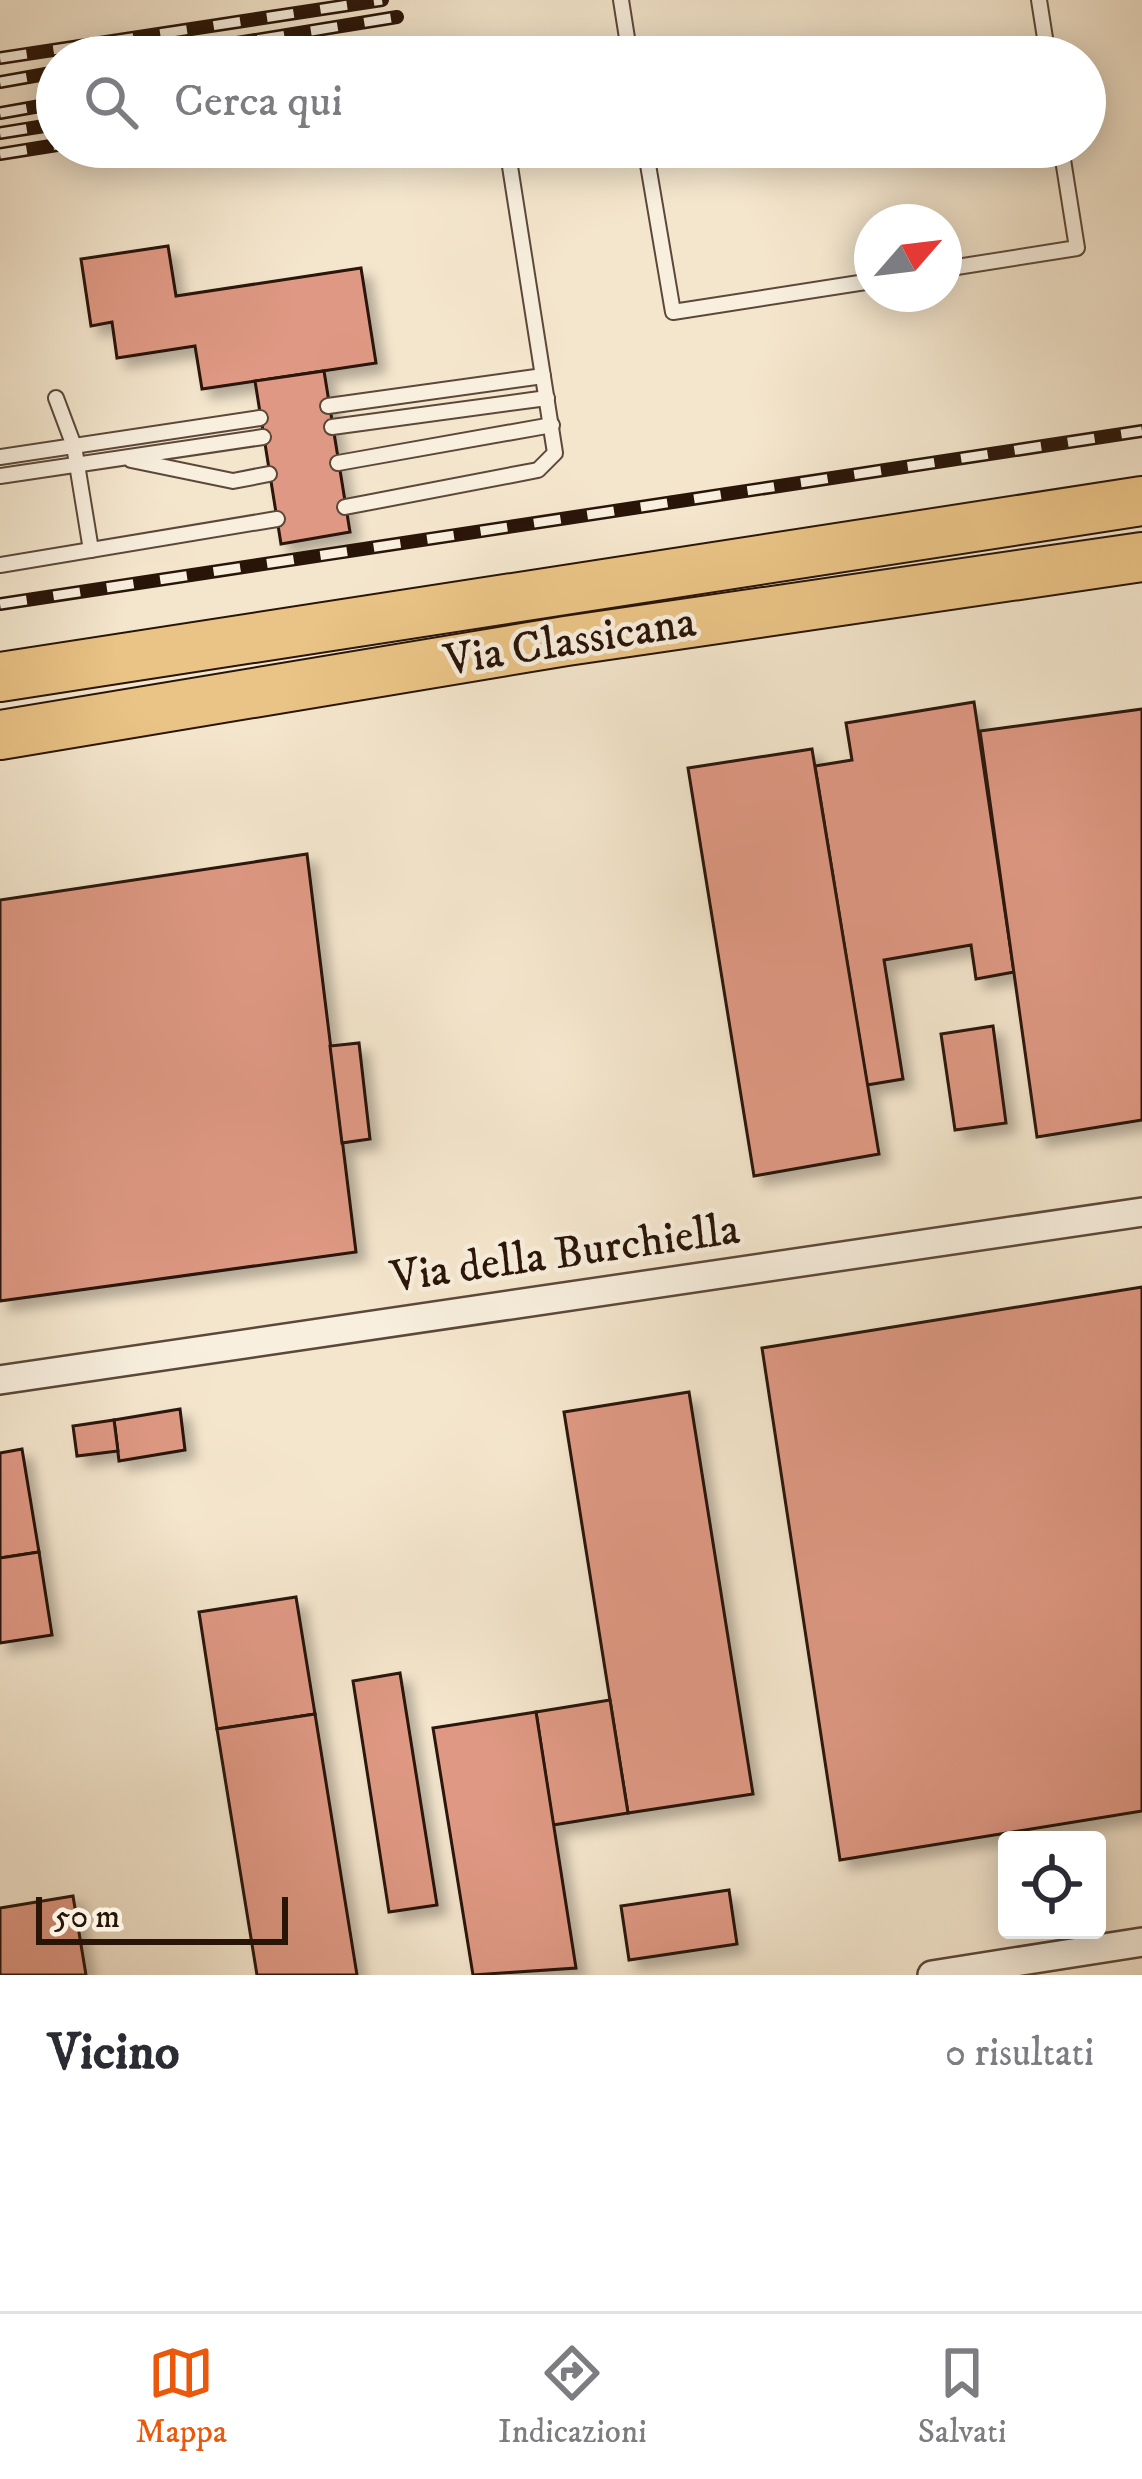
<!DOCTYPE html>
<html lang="it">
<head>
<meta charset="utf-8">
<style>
	:root { --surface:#fff; --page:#f7f7f7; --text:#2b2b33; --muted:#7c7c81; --line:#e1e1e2; --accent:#ea580c }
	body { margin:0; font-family:"IM FELL DW Pica",serif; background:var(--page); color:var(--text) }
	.controls { position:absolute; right:36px; bottom:36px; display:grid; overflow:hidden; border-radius:12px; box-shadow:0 6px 30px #0003 }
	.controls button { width:108px; height:108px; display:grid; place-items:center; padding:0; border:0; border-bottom:3px solid var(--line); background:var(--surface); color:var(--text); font:60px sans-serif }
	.compass { position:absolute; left:854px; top:204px; width:108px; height:108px; border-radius:50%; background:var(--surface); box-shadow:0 6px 30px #0003; rotate:62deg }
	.scale { position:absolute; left:36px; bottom:30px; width:252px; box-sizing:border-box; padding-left:12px; border:6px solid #291408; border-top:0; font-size:33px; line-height:42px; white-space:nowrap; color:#291408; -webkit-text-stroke:9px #f8efde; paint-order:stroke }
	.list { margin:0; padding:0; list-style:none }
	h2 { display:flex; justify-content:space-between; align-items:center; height:156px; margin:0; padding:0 48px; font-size:51px }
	h2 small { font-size:39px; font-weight:400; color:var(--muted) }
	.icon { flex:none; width:66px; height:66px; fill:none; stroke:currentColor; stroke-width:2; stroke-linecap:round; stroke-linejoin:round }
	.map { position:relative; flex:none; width:1142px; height:1975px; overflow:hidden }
	.search { position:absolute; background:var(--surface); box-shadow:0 6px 30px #0003; left:36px; right:36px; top:36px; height:132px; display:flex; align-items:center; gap:30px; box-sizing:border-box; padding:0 42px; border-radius:66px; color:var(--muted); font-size:45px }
	.sheet { height:336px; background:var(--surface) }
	nav { display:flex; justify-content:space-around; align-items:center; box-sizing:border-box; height:168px; border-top:3px solid var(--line); background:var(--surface); font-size:33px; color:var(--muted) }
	nav a { display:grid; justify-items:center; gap:6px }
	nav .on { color:var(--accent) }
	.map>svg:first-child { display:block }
	.building { fill:#de9883; stroke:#291408; stroke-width:3; filter:url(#shadow) }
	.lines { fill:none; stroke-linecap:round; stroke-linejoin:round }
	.service-casing { stroke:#5c4839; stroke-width:18 }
	.minor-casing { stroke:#5c4839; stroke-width:32 }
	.trunk-casing { stroke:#291408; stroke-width:52 }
	.service { stroke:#f8efde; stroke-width:14 }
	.minor { stroke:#f8efde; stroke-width:27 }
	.trunk { stroke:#eac386; stroke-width:48 }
	.rail-casing { stroke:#291408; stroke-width:14 }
	.rail { stroke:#f8efde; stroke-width:9; stroke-dasharray:27; stroke-linecap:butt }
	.labels { text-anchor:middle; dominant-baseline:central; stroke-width:9; stroke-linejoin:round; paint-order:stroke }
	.street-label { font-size:45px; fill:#291408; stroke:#f8efde }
</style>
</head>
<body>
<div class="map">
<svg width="1142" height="1975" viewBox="0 0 1142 1975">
	<defs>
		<filter id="shadow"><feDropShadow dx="9" dy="9" stdDeviation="6" flood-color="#0004"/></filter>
	</defs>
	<rect width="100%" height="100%" fill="#f4e6cd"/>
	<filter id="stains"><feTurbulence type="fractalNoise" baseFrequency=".00167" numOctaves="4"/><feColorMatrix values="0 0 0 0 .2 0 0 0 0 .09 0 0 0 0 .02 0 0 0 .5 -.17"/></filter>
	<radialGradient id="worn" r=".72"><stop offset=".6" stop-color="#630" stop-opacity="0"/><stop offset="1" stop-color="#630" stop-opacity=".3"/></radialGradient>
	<g class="building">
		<path d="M168 246 176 296 361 268 376 363 202 389 195 346 117 358 112 322 91 326 81 259Z"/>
		<path d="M324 371 350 532 281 544 255 381Z"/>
		<path d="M974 702 1014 972 976 979 971 945 884 960 903 1079 867 1085 815 766 852 760 846 723Z"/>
		<path d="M1142 709V1120L1037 1137 980 731Z"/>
		<path d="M812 749 879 1154 754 1176 688 768Z"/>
		<path d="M307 854 356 1252 0 1301V900Z"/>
		<path d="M993 1026 1006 1123 955 1130 941 1034Z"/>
		<path d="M359 1043 370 1139 342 1143 330 1046Z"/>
		<path d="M1142 1287V1811L840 1860 762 1348Z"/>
		<path d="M689 1392 753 1794 628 1813 564 1412Z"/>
		<path d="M180 1409 185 1450 119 1461 114 1420Z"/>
		<path d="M114 1420 118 1451 77 1456 73 1426Z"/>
		<path d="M22 1449 39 1552 0 1558V1453Z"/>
		<path d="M39 1552 52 1635 0 1643V1558Z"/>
		<path d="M296 1597 315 1714 217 1729 199 1612Z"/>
		<path d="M400 1673 437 1905 389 1912 353 1681Z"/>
		<path d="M610 1700 628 1813 553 1825 536 1712Z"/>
		<path d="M536 1712 576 1968 473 1975 433 1728Z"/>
		<path d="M315 1714 357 1975H257L217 1729Z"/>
		<path d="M729 1890 737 1944 629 1960 621 1906Z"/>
		<path d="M73 1896 86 1975H0V1908Z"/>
	</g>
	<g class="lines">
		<g class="service-casing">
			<g id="service">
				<path d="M621 0 630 57"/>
				<path d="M1039 0 1048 57"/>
				<path d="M645 147 673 312 872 281"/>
				<path d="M944 269 1077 248 1061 147"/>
				<path d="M56 398 74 446 91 550"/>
				<path d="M328 406 543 376"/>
				<path d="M332 427 547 398"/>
				<path d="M0 457 260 418"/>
				<path d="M131 460 233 481 269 474"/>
				<path d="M338 463 552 425"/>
				<path d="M0 476 263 437"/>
				<path d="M345 507 538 470 555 453 509 160"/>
				<path d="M0 565 277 519"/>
			</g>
		</g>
		<g class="minor-casing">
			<g id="minor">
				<path d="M0 1380 1142 1212"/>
				<path d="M932 1975 1142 1942"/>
			</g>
		</g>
		<g class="trunk-casing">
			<g id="trunk">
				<path d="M0 677 1142 501"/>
				<path d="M0 735 566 641 1142 557"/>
			</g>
		</g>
		<use href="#service" class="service"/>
		<use href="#minor" class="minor"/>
		<use href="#trunk" class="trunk"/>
		<g class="rail-casing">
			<g id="rail">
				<path d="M151 57 397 17"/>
				<path d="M332 57 405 46"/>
				<path d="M0 58 382 0"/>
				<path d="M0 82 57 72"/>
				<path d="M0 113 57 103"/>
				<path d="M0 133 57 124"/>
				<path d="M0 154 57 145"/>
				<path d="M0 604 1142 431"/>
			</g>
		</g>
		<use href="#rail" class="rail"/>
	</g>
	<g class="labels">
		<g class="street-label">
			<text transform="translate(570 642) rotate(-9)">Via Classicana</text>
			<text transform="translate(565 1254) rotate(-8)">Via della Burchiella</text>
		</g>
	</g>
	<rect width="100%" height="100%" filter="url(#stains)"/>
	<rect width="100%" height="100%" fill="url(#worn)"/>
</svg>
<div class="controls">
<button><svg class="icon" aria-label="locate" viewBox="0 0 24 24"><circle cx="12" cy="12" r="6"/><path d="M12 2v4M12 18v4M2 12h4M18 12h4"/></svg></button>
</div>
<svg class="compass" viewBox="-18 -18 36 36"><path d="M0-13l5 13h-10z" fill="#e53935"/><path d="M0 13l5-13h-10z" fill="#7c7c81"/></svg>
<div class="scale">50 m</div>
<div class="search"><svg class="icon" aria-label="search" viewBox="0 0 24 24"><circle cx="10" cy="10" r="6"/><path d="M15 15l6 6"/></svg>Cerca qui</div>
</div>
<section class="sheet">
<h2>Vicino<small>0 risultati</small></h2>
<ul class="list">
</ul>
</section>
<nav>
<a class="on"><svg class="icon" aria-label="map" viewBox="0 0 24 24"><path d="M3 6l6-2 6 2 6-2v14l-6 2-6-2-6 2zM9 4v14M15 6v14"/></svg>Mappa</a>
<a><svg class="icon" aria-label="directions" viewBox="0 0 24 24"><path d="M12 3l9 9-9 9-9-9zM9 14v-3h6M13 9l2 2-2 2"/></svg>Indicazioni</a>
<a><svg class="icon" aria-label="saved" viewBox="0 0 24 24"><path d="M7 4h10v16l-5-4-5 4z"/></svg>Salvati</a>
</nav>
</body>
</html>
